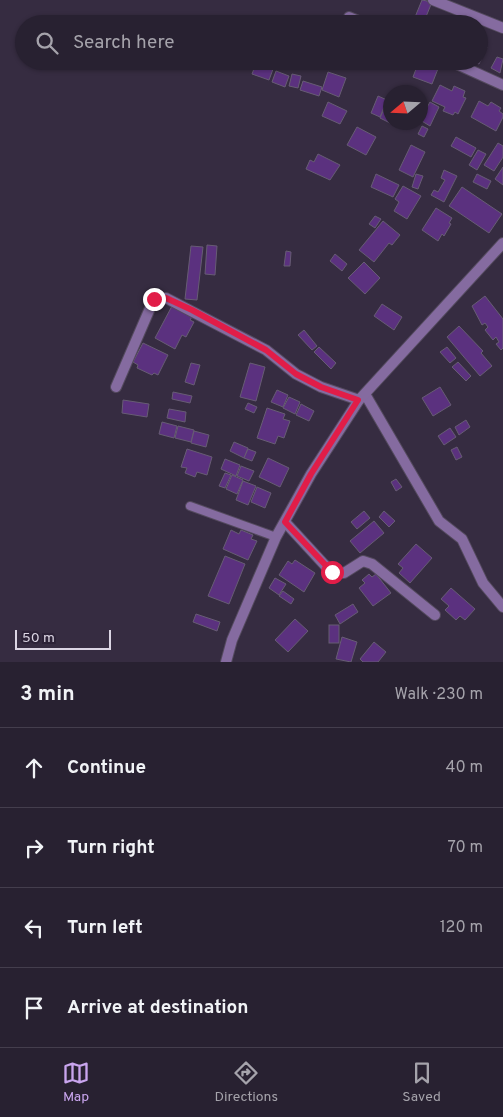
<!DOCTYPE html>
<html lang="en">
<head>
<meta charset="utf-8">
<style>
	:root { --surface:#282131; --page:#342e3d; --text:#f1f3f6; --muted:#a5a3ab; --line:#443e4d; --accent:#c9a5ee }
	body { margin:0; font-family:Overpass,sans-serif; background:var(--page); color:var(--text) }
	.compass { position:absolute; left:383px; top:85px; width:45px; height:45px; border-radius:50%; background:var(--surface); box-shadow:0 1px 4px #0004; rotate:251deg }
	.scale { position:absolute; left:15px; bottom:12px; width:96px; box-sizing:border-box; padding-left:5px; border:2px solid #dbd5e3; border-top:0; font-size:14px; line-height:18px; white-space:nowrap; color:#dbd5e3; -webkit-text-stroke:4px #2c2237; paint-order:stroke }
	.stop { position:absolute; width:15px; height:15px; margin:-11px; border:4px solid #e11d48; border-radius:50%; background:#fff }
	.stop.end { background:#e11d48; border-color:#fff; box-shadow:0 1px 5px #0008 }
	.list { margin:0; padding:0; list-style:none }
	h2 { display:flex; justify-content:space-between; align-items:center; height:65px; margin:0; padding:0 20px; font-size:21px }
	h2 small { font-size:16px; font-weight:400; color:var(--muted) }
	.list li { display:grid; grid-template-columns:32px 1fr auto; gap:15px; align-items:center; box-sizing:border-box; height:80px; padding:0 20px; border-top:1px solid var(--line) }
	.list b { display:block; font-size:19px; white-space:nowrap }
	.list em { font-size:16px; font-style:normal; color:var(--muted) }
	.icon { flex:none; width:28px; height:28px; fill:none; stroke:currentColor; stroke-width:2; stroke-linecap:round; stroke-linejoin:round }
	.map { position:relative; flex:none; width:503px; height:662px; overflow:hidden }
	.search { position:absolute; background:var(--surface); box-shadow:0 1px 4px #0004; left:15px; right:15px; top:15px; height:55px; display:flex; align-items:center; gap:12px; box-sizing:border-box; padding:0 18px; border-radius:28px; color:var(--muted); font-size:19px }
	.sheet { height:385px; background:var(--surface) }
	nav { display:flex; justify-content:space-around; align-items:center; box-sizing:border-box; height:70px; border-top:1px solid var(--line); background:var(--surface); font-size:14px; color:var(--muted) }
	nav a { display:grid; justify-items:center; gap:2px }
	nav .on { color:var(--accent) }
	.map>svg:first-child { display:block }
	.building { fill:#5b317f; stroke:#675c74 }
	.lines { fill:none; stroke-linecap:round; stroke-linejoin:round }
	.service-casing { stroke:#544a5e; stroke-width:10 }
	.minor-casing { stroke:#544a5e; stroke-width:12 }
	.tertiary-casing { stroke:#544a5e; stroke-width:12 }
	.service { stroke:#856ba0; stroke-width:8 }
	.minor { stroke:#856ba0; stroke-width:10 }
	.tertiary { stroke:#856ba0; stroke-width:10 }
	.route { stroke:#e11d48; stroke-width:6 }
</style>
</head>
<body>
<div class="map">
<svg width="503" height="662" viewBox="0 0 503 662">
	<rect width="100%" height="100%" fill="#362c41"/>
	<g class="building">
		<path d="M422 0 432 2 423 24H418L413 22Z"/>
		<path d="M247 16 263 23V24H243Z"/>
		<path d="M479 43 487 47 479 64 472 61H479Z"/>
		<path d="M497 57 503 59 500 73 491 68Z"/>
		<path d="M257 61H276L269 80 252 74Z"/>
		<path d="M300 61H318L316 68Z"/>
		<path d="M419 61H441L432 84 413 77Z"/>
		<path d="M276 71 289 76 285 87 272 82Z"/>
		<path d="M328 72 346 78 339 97 322 90Z"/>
		<path d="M292 74 301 76 298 88 289 86Z"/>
		<path d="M303 81 322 87 319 96 300 90Z"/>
		<path d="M440 85 452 91 454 86 465 91 463 97 466 98 458 114 455 112 453 115 443 111 445 107 432 101Z"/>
		<path d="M378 96 387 100 380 117 371 113Z"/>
		<path d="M388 100 390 102V123L380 118Z"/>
		<path d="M479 101 488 106 491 102 501 108 499 111 503 114V117L496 131 471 117Z"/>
		<path d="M328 102 347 111 340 124 322 116Z"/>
		<path d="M430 102 439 107 430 126 420 120Z"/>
		<path d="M422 126 428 129 424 137 418 134Z"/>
		<path d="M357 127 376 137 366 155 347 145Z"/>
		<path d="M456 137 476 148 471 157 451 146Z"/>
		<path d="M498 143 503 146V157L494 171 484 165Z"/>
		<path d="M411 145 425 152 413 177 399 170Z"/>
		<path d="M478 150 486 154 477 170 469 165Z"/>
		<path d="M318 154 340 165 330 180 306 169 310 160 314 162Z"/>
		<path d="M503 167V185L495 179Z"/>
		<path d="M444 170 457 176 444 202 431 195 434 190 438 192 445 180 441 178Z"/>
		<path d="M376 174 399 185 393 197 371 187Z"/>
		<path d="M416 174 423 176 418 189 412 187Z"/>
		<path d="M477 174 491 181 487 189 473 182Z"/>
		<path d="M403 186 421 196 407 219 394 211 399 202 395 199Z"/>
		<path d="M462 187 502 214 489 233 449 206Z"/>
		<path d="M436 208 452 218 449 223 451 224 444 236 442 234 438 241 422 230Z"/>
		<path d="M375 216 381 219 375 228 369 224Z"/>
		<path d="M383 221 400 235 392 245 389 243 374 262 359 250Z"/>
		<path d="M207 245 217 246 215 275 205 274Z"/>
		<path d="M191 246 203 247 197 300 185 299Z"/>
		<path d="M286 251 291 252 290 266H284Z"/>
		<path d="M335 254 347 264 342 271 330 261Z"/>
		<path d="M364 262 380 278 365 294 348 278Z"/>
		<path d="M485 296 503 319V348L501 350 496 344 499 342 496 337 493 340 485 330 488 327 485 323 482 325 472 306Z"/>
		<path d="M382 304 402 317 394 330 374 316Z"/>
		<path d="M172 306 192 317 190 320 194 322 186 337 182 335 175 349 155 338Z"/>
		<path d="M459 326 483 351 481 353 492 366 480 376 447 337Z"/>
		<path d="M304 330 317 346 312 350 298 335Z"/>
		<path d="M143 343 168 355 158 375 154 373 152 375 137 368 138 365 133 362Z"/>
		<path d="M319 347 336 363 331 369 314 352Z"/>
		<path d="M447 347 456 358 450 363 440 352Z"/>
		<path d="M458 362 471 376 466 381 452 367Z"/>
		<path d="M191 363 200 365 194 385 185 382Z"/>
		<path d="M250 363 265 367 256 401 240 397Z"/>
		<path d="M440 387 451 405 433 416 422 398Z"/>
		<path d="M277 390 288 395 283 407 271 402Z"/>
		<path d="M173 392 192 396 190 403 172 399Z"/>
		<path d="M289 397 300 402 295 414 283 408Z"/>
		<path d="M123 400 149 404 147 417 122 413Z"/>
		<path d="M248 403 257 407 254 413 245 409Z"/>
		<path d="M301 404 314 411 309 421 296 415Z"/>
		<path d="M267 408 285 414 283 419 290 421 284 438 278 436 275 444 257 438Z"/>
		<path d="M169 409 186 412 185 422 167 418Z"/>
		<path d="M466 420 470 427 459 435 455 427Z"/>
		<path d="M162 422 177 426 174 438 159 434Z"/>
		<path d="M178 426 194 430 191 442 175 438Z"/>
		<path d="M450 428 456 437 444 445 438 436Z"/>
		<path d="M194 431 209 435 206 447 191 443Z"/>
		<path d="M234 442 248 448 244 458 230 451Z"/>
		<path d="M457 447 462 457 456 460 451 450Z"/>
		<path d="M187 449 212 457 207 475 197 472 195 477 185 473 187 468 181 467Z"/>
		<path d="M248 449 256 452 252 461 244 458Z"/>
		<path d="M268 458 289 468 280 487 259 477Z"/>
		<path d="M225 459 240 465 236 476 221 469Z"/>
		<path d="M241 466 254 471 249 481 237 476Z"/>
		<path d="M225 473 231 475 225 488 219 486Z"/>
		<path d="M232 475 243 480 237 494 226 489Z"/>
		<path d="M396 479 402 487 396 491 391 482Z"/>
		<path d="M243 481 256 486 248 505 236 500Z"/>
		<path d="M257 487 271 493 265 508 251 502Z"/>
		<path d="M364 511 370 518 357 529 351 522Z"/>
		<path d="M384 511 395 521 389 527 379 517Z"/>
		<path d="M374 521 384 533 360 553 350 541Z"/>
		<path d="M231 530 239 534 241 530 253 535 251 539 257 541 248 560 223 549Z"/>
		<path d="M416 544 432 558 410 583 399 573 403 568 398 564Z"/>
		<path d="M225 556 245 564 229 604 208 596Z"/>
		<path d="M295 560 315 573 304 592 279 575 288 561 292 564Z"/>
		<path d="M369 574 372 577 376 574 391 593 373 606 359 588 365 583 362 580Z"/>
		<path d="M275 578 286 584 279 595 269 588Z"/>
		<path d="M451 588 475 609 465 620 460 616 456 620 445 610 449 606 441 599Z"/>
		<path d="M283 591 294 599 291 604 279 596Z"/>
		<path d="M353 604 358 612 340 624 335 615Z"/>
		<path d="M196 614 220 622 217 631 193 622Z"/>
		<path d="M295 619 308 631 288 652 275 640Z"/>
		<rect x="329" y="625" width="10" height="18"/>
		<path d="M342 637 357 642 351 662 336 659Z"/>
		<path d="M374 642 386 652 378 662H363L360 659Z"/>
	</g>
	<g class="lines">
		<g class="service-casing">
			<path id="service" d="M190 506 276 537"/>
		</g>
		<g class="minor-casing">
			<g id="minor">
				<path d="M433 0 503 28"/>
				<path d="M349 17 366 24"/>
				<path d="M450 61 503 85"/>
				<path d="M116 387 154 299 166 298 266 350 296 374 321 387 359 400"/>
				<path d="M365 394 439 521 462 539 483 583 503 607"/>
				<path d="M285 522 332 573H344L363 561 372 564 435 615"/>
			</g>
		</g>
		<g class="tertiary-casing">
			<path id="tertiary" d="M226 662 232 640 276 537 311 474 359 400 503 243"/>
		</g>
		<use href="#service" class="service"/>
		<use href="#minor" class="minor"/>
		<use href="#tertiary" class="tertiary"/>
	</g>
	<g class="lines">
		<path class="route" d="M154 299 166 298 192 310 266 350 296 374 321 387 358 400 311 474 285 522 332 572"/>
	</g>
</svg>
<svg class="compass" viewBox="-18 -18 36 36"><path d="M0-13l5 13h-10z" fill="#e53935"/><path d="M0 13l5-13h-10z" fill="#a5a3ab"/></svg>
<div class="scale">50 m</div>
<div class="stop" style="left:332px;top:572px"></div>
<div class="stop end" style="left:154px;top:299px"></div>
<div class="search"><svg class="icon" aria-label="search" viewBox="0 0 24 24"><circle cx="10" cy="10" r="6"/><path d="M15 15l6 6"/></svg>Search here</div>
</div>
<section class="sheet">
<h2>3 min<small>Walk · 230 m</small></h2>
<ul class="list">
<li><svg class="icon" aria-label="ahead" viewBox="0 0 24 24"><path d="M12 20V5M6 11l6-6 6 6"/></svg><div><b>Continue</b></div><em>40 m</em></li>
<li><svg class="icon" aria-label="right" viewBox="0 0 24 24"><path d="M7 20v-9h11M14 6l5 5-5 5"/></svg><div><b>Turn right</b></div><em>70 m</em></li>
<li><svg class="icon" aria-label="left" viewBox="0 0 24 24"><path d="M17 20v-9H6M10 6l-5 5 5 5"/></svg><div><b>Turn left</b></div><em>120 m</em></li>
<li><svg class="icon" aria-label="arrive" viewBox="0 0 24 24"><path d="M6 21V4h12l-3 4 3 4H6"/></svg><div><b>Arrive at destination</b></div></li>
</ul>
</section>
<nav>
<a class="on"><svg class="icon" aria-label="map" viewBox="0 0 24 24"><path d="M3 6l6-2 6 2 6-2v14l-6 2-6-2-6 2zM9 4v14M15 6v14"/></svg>Map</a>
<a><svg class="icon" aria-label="directions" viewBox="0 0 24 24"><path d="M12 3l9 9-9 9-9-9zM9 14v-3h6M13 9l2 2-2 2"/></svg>Directions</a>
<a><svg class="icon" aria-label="saved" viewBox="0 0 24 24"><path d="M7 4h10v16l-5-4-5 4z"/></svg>Saved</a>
</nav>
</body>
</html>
